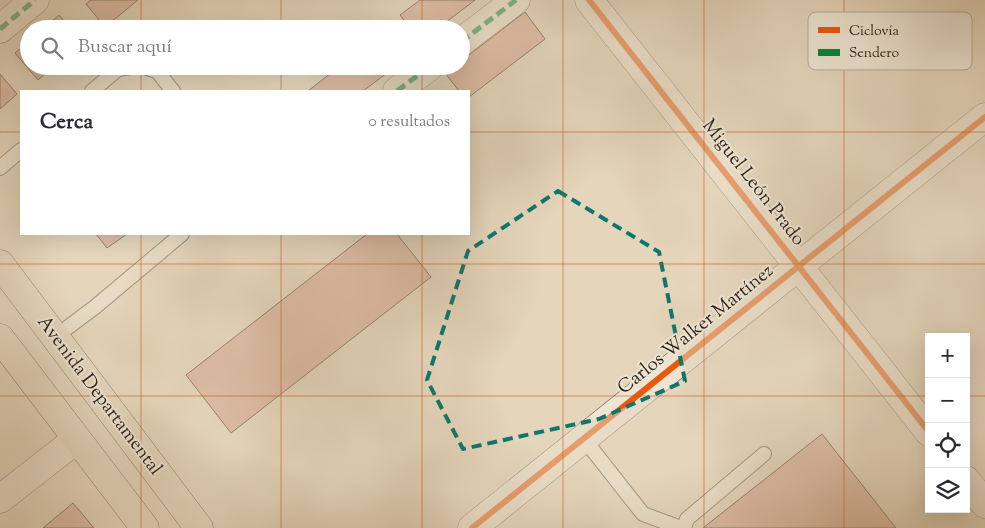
<!DOCTYPE html>
<html lang="es">
<head>
<meta charset="utf-8">
<style>
	:root { --surface:#fff; --page:#f2f2f3; --text:#2b2b33; --muted:#7c7c81; --line:#e1e1e2 }
	body { margin:0; font-family:"Sorts Mill Goudy",serif; background:var(--page); color:var(--text) }
	.controls { position:absolute; right:15px; bottom:15px; display:grid; overflow:hidden; border-radius:0px; box-shadow:0 5px 20px #0002 }
	.controls button { width:45px; height:45px; display:grid; place-items:center; padding:0; border:0; border-bottom:1px solid var(--line); background:var(--surface); color:var(--text); font:25px sans-serif }
	.list { margin:0; padding:0; list-style:none }
	h2 { display:flex; justify-content:space-between; align-items:center; height:65px; margin:0; padding:0 20px; font-size:21px }
	h2 small { font-size:16px; font-weight:400; color:var(--muted) }
	.icon { flex:none; width:28px; height:28px; fill:none; stroke:currentColor; stroke-width:2; stroke-linecap:round; stroke-linejoin:round }
	.map { position:relative; flex:none; width:985px; height:528px; overflow:hidden }
	.search { position:absolute; background:var(--surface); box-shadow:0 5px 20px #0002; left:20px; top:20px; width:450px; height:55px; display:flex; align-items:center; gap:12px; box-sizing:border-box; padding:0 18px; border-radius:28px; color:var(--muted); font-size:19px }
	.panel { position:absolute; background:var(--surface); box-shadow:0 5px 20px #0002; left:20px; top:90px; width:450px; height:145px; border-radius:0px }
	.map>svg:first-child { display:block }
	.building { fill:#d59f8a; stroke:#2f2419 }
	.lines { fill:none; stroke-linecap:round; stroke-linejoin:round }
	.service-casing { stroke:#5c5042; stroke-width:16 }
	.minor-casing { stroke:#5c5042; stroke-width:29 }
	.primary-casing { stroke:#2f2419; stroke-width:29 }
	.service { stroke:#ede4d3; stroke-width:14 }
	.minor { stroke:#ede4d3; stroke-width:28 }
	.primary { stroke:#e4d5bb; stroke-width:28 }
	.quiet { stroke:#00873e; stroke-width:5; stroke-dasharray:10 5; stroke-linecap:butt }
	.cycleway-casing { stroke:#ede4d3; stroke-width:9 }
	.cycleway { stroke:#e8590c; stroke-width:6 }
	.marked { fill:none; stroke:#0f766e; stroke-width:4; stroke-dasharray:10 6; stroke-linejoin:round }
	.grid { fill:none; stroke:#cc510e; stroke-width:1; stroke-opacity:0.55 }
	.labels { text-anchor:middle; dominant-baseline:central; stroke-width:4; stroke-linejoin:round; paint-order:stroke }
	.street-label { font-size:19px; fill:#2f2419; stroke:#ede4d3 }
	.key { fill:#ede4d3; stroke:#b4aa9b; stroke-width:1 }
	.key-label { font-size:14px; fill:#2f2419 }
</style>
</head>
<body>
<div class="map">
<svg width="985" height="528" viewBox="0 0 985 528">
	<rect width="100%" height="100%" fill="#e4d5bb"/>
	<filter id="stains"><feTurbulence type="fractalNoise" baseFrequency=".004" numOctaves="4"/><feColorMatrix values="0 0 0 0 .2 0 0 0 0 .09 0 0 0 0 .02 0 0 0 .5 -.17"/></filter>
	<radialGradient id="worn" r=".72"><stop offset=".6" stop-color="#630" stop-opacity="0"/><stop offset="1" stop-color="#630" stop-opacity=".3"/></radialGradient>
	<g class="building">
		<path d="M91 0H138L105 27 86 4Z"/>
		<path d="M420 0H475L437 29H411L400 15Z"/>
		<path d="M525 12 545 39 469 97V91H459L445 73 454 66H461V61Z"/>
		<path d="M59 15 71 29H43Z"/>
		<path d="M29 41V66H54L38 80 15 53Z"/>
		<path d="M340 66H395V67L363 91H308Z"/>
		<path d="M0 74 17 94 0 109Z"/>
		<path d="M96 234H127L107 248Z"/>
		<path d="M367 234H397L431 277 231 433 186 375Z"/>
		<path d="M822 434 896 528H703Z"/>
		<path d="M73 503 94 528H43Z"/>
	</g>
	<g class="lines">
		<g class="service-casing">
			<g id="service">
				<path d="M141 66 157 71 173 91"/>
				<path d="M92 91 118 69 136 66"/>
				<path d="M0 168 21 150"/>
				<path d="M55 337 95 307 182 234"/>
				<path d="M584 439 643 514 681 528"/>
				<path d="M684 528 687 519 764 454"/>
			</g>
		</g>
		<g class="minor-casing">
			<g id="minor">
				<path d="M589 0 929 432"/>
				<path d="M0 29 35 0"/>
				<path d="M461 42 516 0"/>
				<path d="M397 91 430 66"/>
				<path d="M966 480 985 504"/>
				<path d="M0 499 77 439"/>
				<path d="M472 528 985 117"/>
			</g>
		</g>
		<g class="primary-casing">
			<g id="primary">
				<path d="M0 264 199 528"/>
				<path d="M0 338 145 528"/>
			</g>
		</g>
		<use href="#service" class="service"/>
		<use href="#minor" class="minor"/>
		<use href="#primary" class="primary"/>
		<g class="quiet">
			<path d="M0 29 35 0"/>
			<path d="M461 42 516 0"/>
			<path d="M397 91 430 66"/>
		</g>
		<g class="cycleway-casing">
			<g id="cycleway">
				<path d="M589 0 929 432"/>
				<path d="M472 528 985 117"/>
			</g>
		</g>
		<use href="#cycleway" class="cycleway"/>
	</g>
	<path d="M0 0H985V528H0ZM558 191 659 252 685 381 599 419 463 449 427 380 468 251Z" fill="#e4d5bb" fill-opacity=".55" fill-rule="evenodd"/>
	<path class="marked" d="M558 191 659 252 685 381 599 419 463 449 427 380 468 251Z"/>
	<path class="grid" d="M141 0V29M281 0V29M422 0V29M563 0V528M704 0V528M844 0V528M141 66V91M281 66V91M422 66V91M0 132H21M469 132H985M141 234V528M281 234V528M422 234V528M0 264H985M0 396H929M966 396H985"/>
	<g class="labels">
		<g class="street-label">
			<text transform="translate(753 183) rotate(52)">Miguel León Prado</text>
			<text transform="translate(696 330) rotate(-39)">Carlos Walker Martínez</text>
			<text transform="translate(99 396) rotate(53)">Avenida Departamental</text>
		</g>
	</g>
	<rect x="808" y="12" width="164" height="58" rx="8" class="key"/>
	<rect x="818" y="27" width="22" height="6" fill="#e8590c"/>
	<rect x="818" y="49" width="22" height="7" fill="#00873e"/>
	<g class="key-label">
		<text x="849" y="35">Ciclovía</text>
		<text x="849" y="57">Sendero</text>
	</g>
	<rect width="100%" height="100%" filter="url(#stains)"/>
	<rect width="100%" height="100%" fill="url(#worn)"/>
</svg>
<div class="controls">
<button>+</button>
<button>−</button>
<button><svg class="icon" aria-label="locate" viewBox="0 0 24 24"><circle cx="12" cy="12" r="6"/><path d="M12 2v4M12 18v4M2 12h4M18 12h4"/></svg></button>
<button><svg class="icon" aria-label="layers" viewBox="0 0 24 24"><path d="M12 4l9 5-9 5-9-5zM3 14l9 5 9-5"/></svg></button>
</div>
<div class="search"><svg class="icon" aria-label="search" viewBox="0 0 24 24"><circle cx="10" cy="10" r="6"/><path d="M15 15l6 6"/></svg>Buscar aquí</div>
<section class="panel">
<h2>Cerca<small>0 resultados</small></h2>
<ul class="list">
</ul>
</section>
</div>
</body>
</html>
